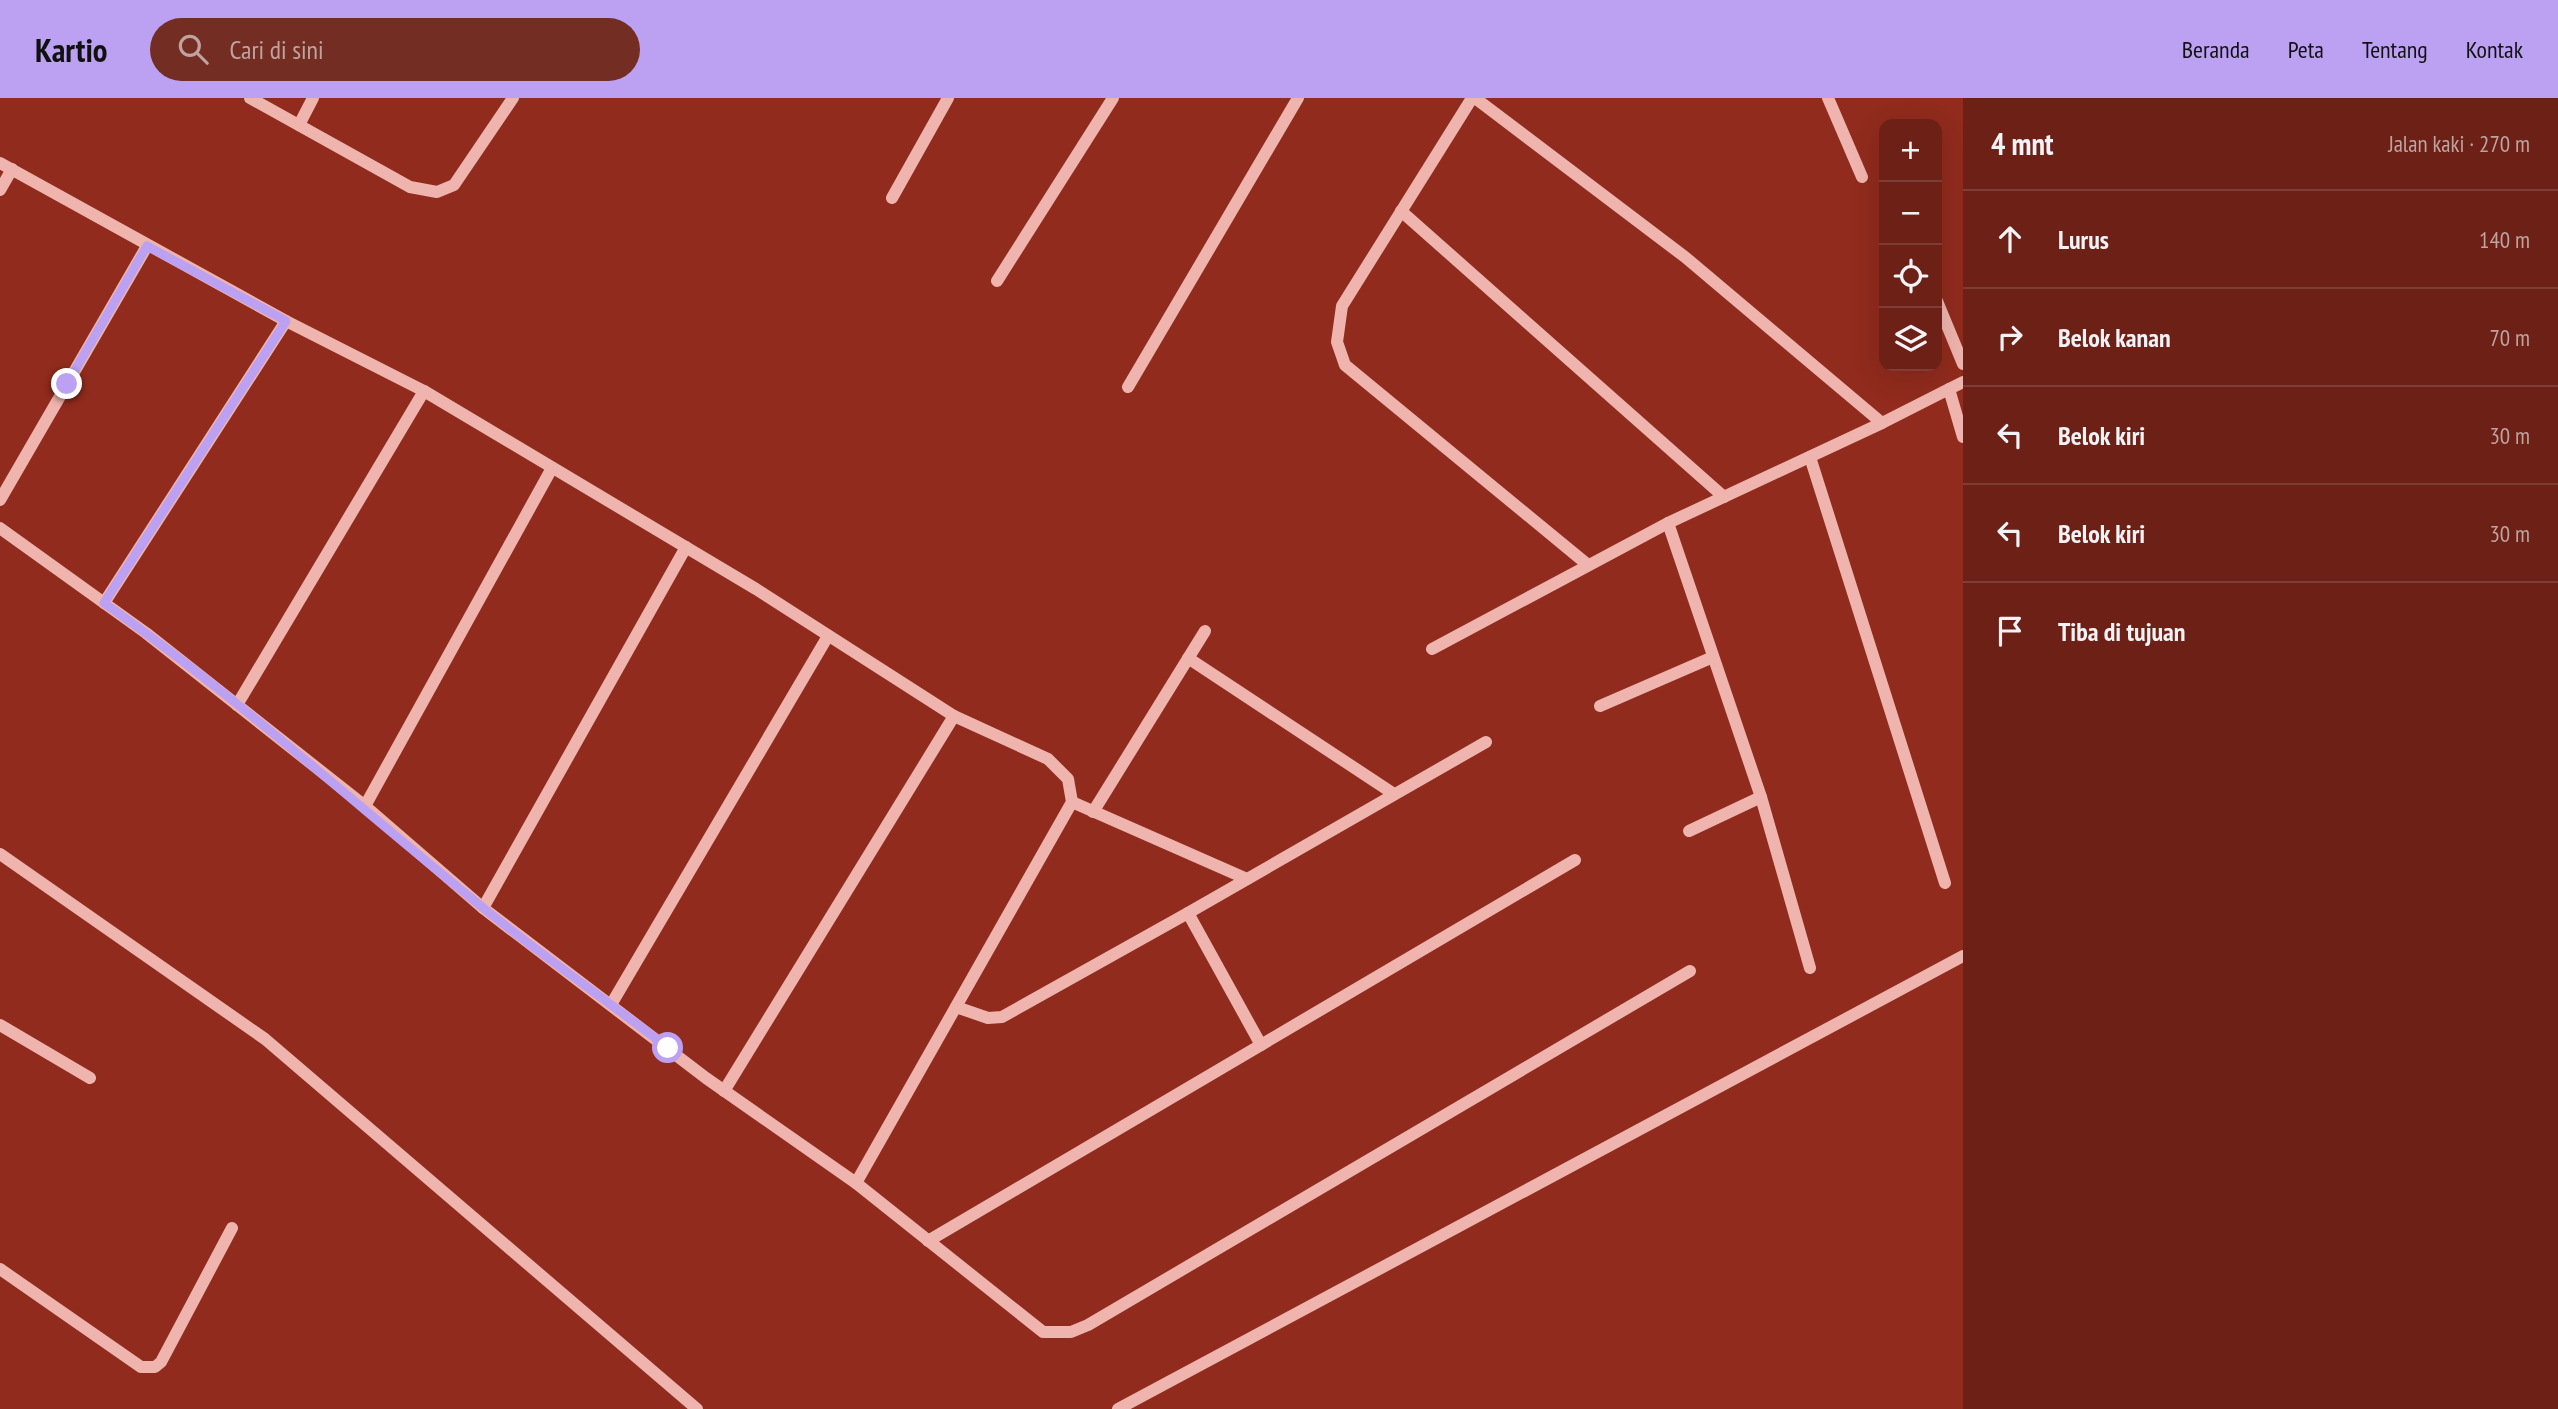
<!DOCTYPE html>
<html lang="id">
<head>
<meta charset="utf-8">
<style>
	:root { --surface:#6c2016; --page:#742d23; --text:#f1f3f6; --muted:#bea3a1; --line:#7f3e35; --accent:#bca0f2 }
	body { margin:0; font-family:"PT Sans Narrow",sans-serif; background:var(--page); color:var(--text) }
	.controls { position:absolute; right:21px; top:21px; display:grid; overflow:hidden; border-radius:14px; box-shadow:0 7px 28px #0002 }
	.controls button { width:63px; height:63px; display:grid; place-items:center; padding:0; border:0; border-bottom:2px solid var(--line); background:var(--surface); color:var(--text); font:35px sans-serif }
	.stop { position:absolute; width:21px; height:21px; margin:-16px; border:5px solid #bca0f2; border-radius:50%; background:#fff }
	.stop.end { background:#bca0f2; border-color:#fff; box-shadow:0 2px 7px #0008 }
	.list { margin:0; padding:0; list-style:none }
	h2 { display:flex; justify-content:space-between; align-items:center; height:91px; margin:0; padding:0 28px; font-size:30px }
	h2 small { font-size:23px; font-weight:400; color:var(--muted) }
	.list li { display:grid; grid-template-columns:46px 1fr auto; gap:21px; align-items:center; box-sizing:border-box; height:98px; padding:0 28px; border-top:2px solid var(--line) }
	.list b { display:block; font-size:26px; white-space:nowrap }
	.list em { font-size:23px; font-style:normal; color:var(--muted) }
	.icon { flex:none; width:38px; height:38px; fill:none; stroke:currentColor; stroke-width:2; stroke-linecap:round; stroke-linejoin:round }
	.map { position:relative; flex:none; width:1963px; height:1311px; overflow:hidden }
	header { display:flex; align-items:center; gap:42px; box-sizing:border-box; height:98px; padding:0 35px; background:var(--accent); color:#111 }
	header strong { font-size:33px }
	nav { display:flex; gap:38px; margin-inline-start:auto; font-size:24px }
	.search { width:490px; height:63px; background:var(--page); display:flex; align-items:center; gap:18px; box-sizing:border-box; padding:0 24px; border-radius:38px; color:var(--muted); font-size:26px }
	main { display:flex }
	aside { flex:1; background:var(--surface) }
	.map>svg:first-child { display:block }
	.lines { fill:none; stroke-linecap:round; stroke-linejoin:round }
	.minor { stroke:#eeb4ad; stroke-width:12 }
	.route { stroke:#bca0f2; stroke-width:9 }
</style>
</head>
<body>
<header>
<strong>Kartio</strong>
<div class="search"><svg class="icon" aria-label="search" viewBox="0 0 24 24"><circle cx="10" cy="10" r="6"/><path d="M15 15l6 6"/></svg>Cari di sini</div>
<nav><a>Beranda</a><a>Peta</a><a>Tentang</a><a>Kontak</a></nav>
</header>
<main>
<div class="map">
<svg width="1963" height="1311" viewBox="0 0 1963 1311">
	<rect width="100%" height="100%" fill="#902b1d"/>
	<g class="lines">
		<g class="minor">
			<path d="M250 0 410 89 437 94 454 87 513 0"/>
			<path d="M1472 0 1342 208 1337 244 1345 267 1588 467"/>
			<path d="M1828 0 1862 79"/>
			<path d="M299 27 313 0"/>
			<path d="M0 65 286 223 424 293 756 491 954 618 1048 661 1068 681 1072 704 856 1085 706 980 483 810 365 708 146 535 0 430"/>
			<path d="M0 92 12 71"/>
			<path d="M892 100 948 0"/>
			<path d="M1401 113 1724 399"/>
			<path d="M997 183 1113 0"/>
			<path d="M1937 203 1963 266"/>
			<path d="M1128 289 1298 0"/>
			<path d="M1949 291 1963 284"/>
			<path d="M1882 325 1949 291 1963 339"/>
			<path d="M1810 359 1945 785"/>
			<path d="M0 402 147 148"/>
			<path d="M1668 425 1761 699 1810 870"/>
			<path d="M104 505 286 223"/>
			<path d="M1432 551 1668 425 1882 325 1685 159 1475 0"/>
			<path d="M1188 560 1394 696"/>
			<path d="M237 607 424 293"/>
			<path d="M1600 608 1713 559"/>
			<path d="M1072 704 1247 781"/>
			<path d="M365 708 552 370"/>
			<path d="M1093 714 1205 533"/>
			<path d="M1689 733 1761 699"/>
			<path d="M0 756 265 941 697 1311"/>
			<path d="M483 810 686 449"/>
			<path d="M1188 815 1486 644"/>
			<path d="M612 905 828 538"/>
			<path d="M956 909 988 920 1002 919 1188 815 1261 947"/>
			<path d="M0 927 90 980"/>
			<path d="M724 993 954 618"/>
			<path d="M856 1085 1043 1234H1071L1088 1227 1690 873"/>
			<path d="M928 1143 1575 762"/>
			<path d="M0 1171 141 1269H155L161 1264 232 1130"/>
			<path d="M1118 1311 1963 858"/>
		</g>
	</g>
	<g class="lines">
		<path class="route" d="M67 286 147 148 286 223 104 505C236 598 356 707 482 809 542 858 607 902 668 950"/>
	</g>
</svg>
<div class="controls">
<button>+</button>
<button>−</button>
<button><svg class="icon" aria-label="locate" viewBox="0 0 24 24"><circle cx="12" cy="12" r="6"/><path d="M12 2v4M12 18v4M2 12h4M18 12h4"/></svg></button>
<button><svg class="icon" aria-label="layers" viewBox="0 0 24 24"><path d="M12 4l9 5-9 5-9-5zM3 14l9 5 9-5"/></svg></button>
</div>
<div class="stop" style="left:668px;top:950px"></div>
<div class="stop end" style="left:67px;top:286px"></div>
</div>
<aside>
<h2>4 mnt<small>Jalan kaki · 270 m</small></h2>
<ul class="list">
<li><svg class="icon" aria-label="ahead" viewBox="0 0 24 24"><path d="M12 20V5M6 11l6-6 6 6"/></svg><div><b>Lurus</b></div><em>140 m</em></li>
<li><svg class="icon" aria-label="right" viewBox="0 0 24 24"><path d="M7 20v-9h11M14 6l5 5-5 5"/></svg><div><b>Belok kanan</b></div><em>70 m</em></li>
<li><svg class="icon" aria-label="left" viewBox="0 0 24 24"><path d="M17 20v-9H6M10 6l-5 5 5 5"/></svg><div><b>Belok kiri</b></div><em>30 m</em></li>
<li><svg class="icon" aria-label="left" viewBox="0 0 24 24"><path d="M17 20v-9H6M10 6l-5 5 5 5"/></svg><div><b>Belok kiri</b></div><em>30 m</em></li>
<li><svg class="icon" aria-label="arrive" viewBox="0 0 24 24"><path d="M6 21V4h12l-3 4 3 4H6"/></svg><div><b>Tiba di tujuan</b></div></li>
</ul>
</aside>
</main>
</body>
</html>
